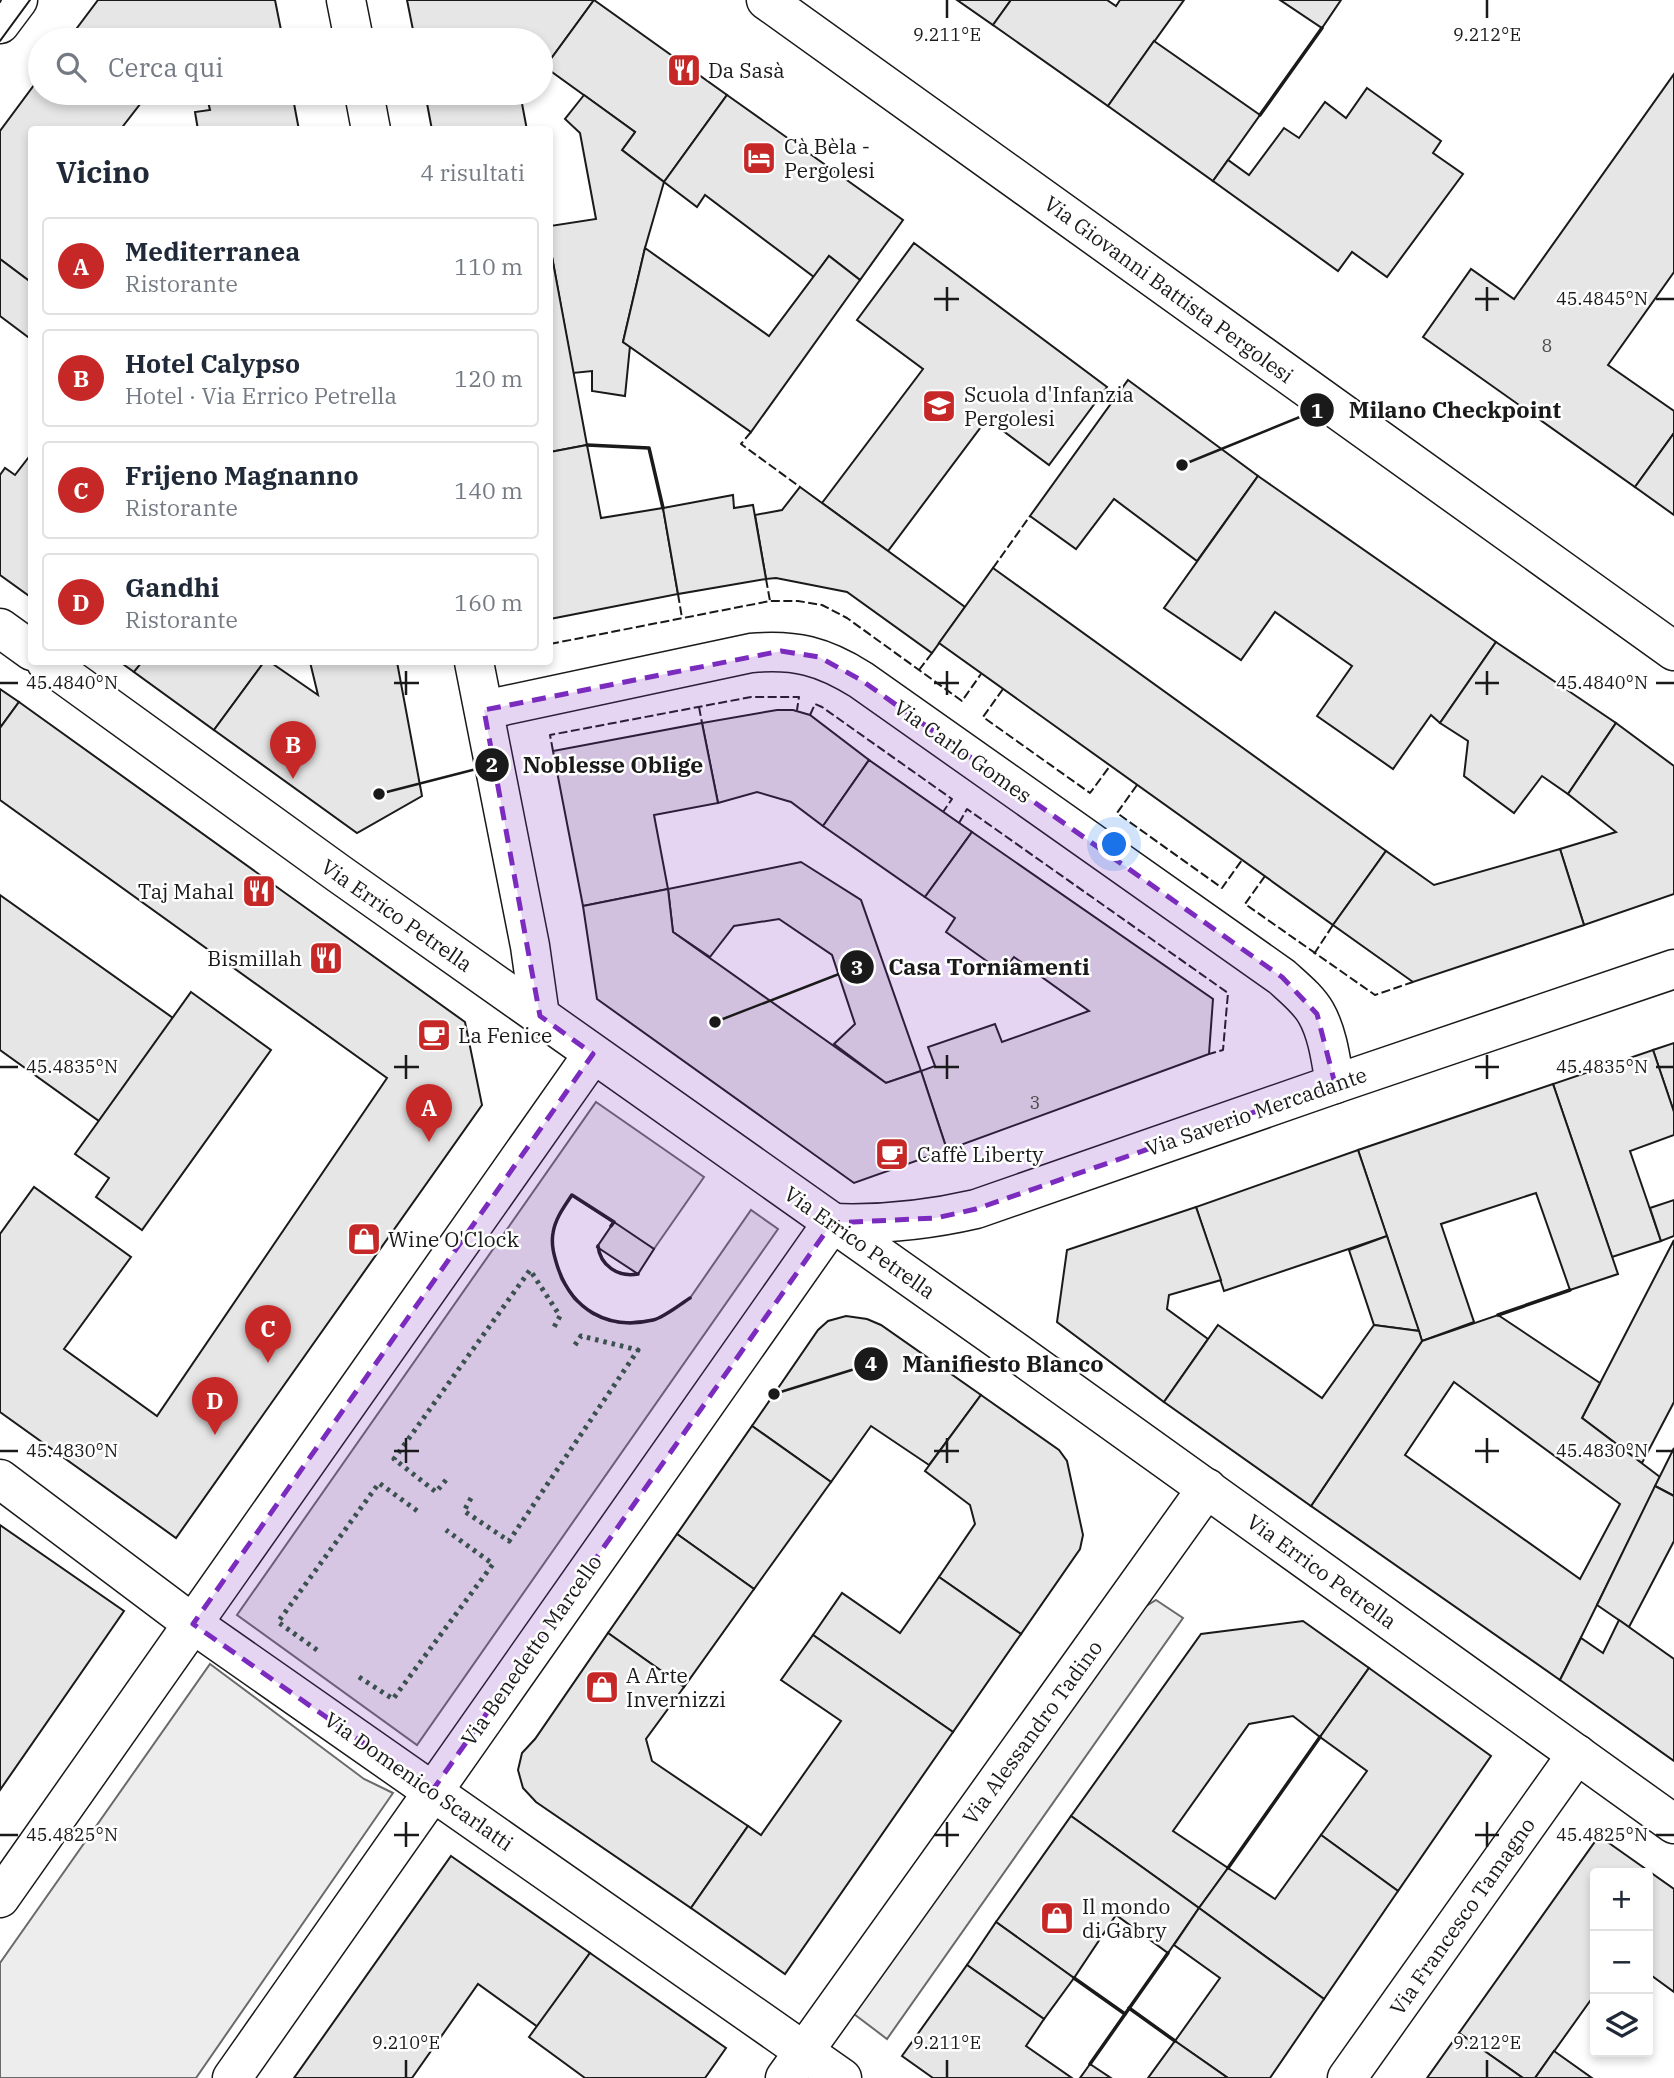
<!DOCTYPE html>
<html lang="it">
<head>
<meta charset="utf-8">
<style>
	:root { --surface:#fff; --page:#f6f6f7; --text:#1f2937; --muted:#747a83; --line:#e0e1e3; --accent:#c62828 }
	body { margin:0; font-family:"IBM Plex Serif",serif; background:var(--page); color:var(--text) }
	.controls { position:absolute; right:21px; bottom:21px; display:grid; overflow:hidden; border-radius:7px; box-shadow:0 4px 10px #0003 }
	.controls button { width:63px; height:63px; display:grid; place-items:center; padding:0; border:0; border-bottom:2px solid var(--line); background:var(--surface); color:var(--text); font:35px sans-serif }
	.you { position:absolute; left:1115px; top:845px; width:24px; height:24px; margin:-18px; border:5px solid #fff; border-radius:50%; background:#1a73e8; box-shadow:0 0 0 10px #1a73e833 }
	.badge { display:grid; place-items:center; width:46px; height:46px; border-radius:50%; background:var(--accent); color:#fff; font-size:23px; font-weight:700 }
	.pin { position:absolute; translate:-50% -58px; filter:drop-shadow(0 2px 4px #0008) }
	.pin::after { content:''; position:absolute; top:37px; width:24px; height:21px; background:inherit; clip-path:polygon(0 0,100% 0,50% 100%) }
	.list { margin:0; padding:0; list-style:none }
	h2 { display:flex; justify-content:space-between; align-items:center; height:91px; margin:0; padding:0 28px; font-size:30px }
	h2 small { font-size:23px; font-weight:400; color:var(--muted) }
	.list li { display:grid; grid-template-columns:46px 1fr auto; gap:21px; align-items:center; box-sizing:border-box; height:98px; margin:0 14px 14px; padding:0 14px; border:2px solid var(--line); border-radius:7px }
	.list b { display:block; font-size:26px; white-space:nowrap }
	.list p { margin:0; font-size:23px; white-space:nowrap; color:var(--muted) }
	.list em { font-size:23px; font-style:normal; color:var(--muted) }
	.icon { flex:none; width:38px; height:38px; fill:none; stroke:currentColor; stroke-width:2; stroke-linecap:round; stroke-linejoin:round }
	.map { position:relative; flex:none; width:1674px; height:2078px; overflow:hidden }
	.search { position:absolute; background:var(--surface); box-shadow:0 4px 10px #0003; left:28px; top:28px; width:525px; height:77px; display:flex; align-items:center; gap:18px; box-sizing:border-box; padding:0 24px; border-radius:38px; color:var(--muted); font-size:26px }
	.panel { position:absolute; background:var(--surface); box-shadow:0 4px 10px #0003; left:28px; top:126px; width:525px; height:539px; border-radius:7px }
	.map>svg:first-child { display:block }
	.built { fill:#ededed; stroke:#6a6a6a; stroke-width:2 }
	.building { fill:#e6e6e6; stroke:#1a1a1a; stroke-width:2; fill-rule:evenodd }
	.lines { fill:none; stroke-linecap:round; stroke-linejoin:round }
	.minor-casing { stroke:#1a1a1a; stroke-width:41 }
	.major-casing { stroke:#1a1a1a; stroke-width:41 }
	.minor { stroke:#fff; stroke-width:38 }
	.major { stroke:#fff; stroke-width:38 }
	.tram { stroke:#1a1a1a; stroke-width:2 }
	.hedge { stroke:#2b5a34; stroke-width:5; stroke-dasharray:3.5 5; stroke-linecap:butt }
	.fence { stroke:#1a1a1a; stroke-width:2; stroke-dasharray:9 3.5; stroke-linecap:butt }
	.wall { stroke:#1a1a1a; stroke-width:3.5 }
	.marked { fill:#7b2cbf; fill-opacity:0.2; stroke:#7b2cbf; stroke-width:5; stroke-dasharray:14 9; stroke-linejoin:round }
	.ticks { fill:none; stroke:#1a1a1a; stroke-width:2.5 }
	.labels { text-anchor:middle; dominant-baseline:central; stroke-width:5; stroke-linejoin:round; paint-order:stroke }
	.number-label { font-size:18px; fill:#4d4d4d }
	.poi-label { font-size:21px; fill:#1a1a1a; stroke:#fff; text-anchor:start }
	.street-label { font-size:21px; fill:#1a1a1a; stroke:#fff }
	.ticks-label { font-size:18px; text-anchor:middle; fill:#1a1a1a; stroke:#fff; stroke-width:5; stroke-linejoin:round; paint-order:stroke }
	.leader { fill:none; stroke:#1a1a1a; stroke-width:2.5 }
	.callout-dot { fill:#1a1a1a; stroke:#fff; stroke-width:2.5 }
	.mark-label { font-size:21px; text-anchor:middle; font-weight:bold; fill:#fff }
	.callout-label { font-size:23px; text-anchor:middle; font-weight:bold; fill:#1a1a1a; stroke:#fff; stroke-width:5; stroke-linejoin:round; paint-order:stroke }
</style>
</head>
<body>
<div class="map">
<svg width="1674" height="2078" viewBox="0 0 1674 2078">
	<rect width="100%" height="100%" fill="#fff"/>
	<g class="built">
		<path d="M596 1102 704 1177 654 1249 571 1195 558 1217 553 1233V1250L561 1279 574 1299 593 1314 619 1323 655 1320 690 1298 751 1210 778 1229 417 1745 237 1615Z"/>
		<path d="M1156 1600 1183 1618 887 2039 850 2011 1127 1618Z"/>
		<path d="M210 1664 364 1779 393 1793 196 2078H0V1963Z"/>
	</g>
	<g class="building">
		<path d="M98 0H275L283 40H68Z"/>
		<path d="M407 0H594L545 67 541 63V40H415Z"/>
		<path d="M594 0 727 95 664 182 622 150 635 132 545 67Z"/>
		<path d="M957 0H1011L993 25Z"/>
		<path d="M1011 0H1107L1116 6 1120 0H1184L1108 106 993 25Z"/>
		<path d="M1280 0H1341L1322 28Z"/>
		<path d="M1154 41 1260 115 1213 181 1108 106Z"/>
		<path d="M1674 74V272L1608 365 1674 411V433L1635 487 1423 337 1471 269 1514 299Z"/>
		<path d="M40 77V93H134L144 99 120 130H32V283L0 259V131Z"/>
		<path d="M1367 88 1441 141 1433 153 1463 174 1387 277 1352 252 1338 271 1213 181 1228 160 1249 175 1284 128 1299 138 1325 102 1346 118Z"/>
		<path d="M206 93H292L299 130H198L195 112 210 110Z"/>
		<path d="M425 93H452L426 98Z"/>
		<path d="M452 93H520L527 130H432L426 98Z"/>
		<path d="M584 95 635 132 622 150 664 182 645 248 623 342 630 346 625 396 592 391V371L573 373 550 246V226L596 219 580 133 565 119Z"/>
		<path d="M727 95 903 220 860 280 829 256 814 277 705 195 697 207 664 182Z"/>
		<path d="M914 243 1107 387 1049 465 987 419 888 551 822 503 923 369 857 320Z"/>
		<path d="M550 246 587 445 550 452Z"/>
		<path d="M645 248 769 336 829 256 860 280 751 432 623 342Z"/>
		<path d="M0 259 32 283V340L0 316Z"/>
		<path d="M1128 380 1258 476 1197 561 1114 499 1076 549 1030 516Z"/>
		<path d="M1674 433V515L1635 487Z"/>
		<path d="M587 445 601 518 663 508 678 594 550 619V452Z"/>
		<path d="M32 453V598L0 575V475L5 468 15 475Z"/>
		<path d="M1258 476 1496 642 1440 723 1431 715 1393 769 1317 716 1352 666 1275 612 1241 660 1164 608Z"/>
		<path d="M800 487 965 607 932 653 847 592 776 578 766 579 755 515 782 510Z"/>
		<path d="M733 495 734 508 753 505 766 579 678 594 663 508Z"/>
		<path d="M993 568 1386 851 1333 925 939 643Z"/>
		<path d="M1496 642 1616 723 1568 794 1542 776 1514 813 1464 776 1468 741 1440 723Z"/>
		<path d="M120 662H142L134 672Z"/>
		<path d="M142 662H264L214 730 134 672Z"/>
		<path d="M264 662H270L318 695 310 662H397L422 796 357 833 214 730Z"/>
		<path d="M0 689 19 702 0 728Z"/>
		<path d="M19 702 465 1022 482 1105 176 1538 0 1412V1234L34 1187 131 1257 64 1349 157 1416 387 1078 0 800V728Z"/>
		<path d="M777 710H793L810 715 869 760 823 826 791 802 757 792 718 803 702 723Z"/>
		<path d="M702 723 718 803 654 815 668 889 583 906 553 751Z"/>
		<path d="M1616 723 1674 766V894L1584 925 1560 849 1616 832 1568 794Z"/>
		<path d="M869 760 972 832 925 897 823 826Z"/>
		<path d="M972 832 1213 999 1209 1054 947 1150 921 1071 935 1066 928 1047 995 1024 1002 1042 1089 1011 1014 957 1002 972 946 932 955 918 925 897Z"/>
		<path d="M1560 849 1584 925 1413 982 1333 925 1386 851 1434 885Z"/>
		<path d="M801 862 861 900 921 1071 886 1083 834 1044 855 1024 832 955 779 919 734 926 710 957 673 932 668 889Z"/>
		<path d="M668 889 673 932 886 1083 921 1071 947 1150 854 1183 597 999 583 906Z"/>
		<path d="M0 895 173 1018 99 1121 0 1050Z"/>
		<path d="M191 992 271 1050 142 1230 96 1197 109 1178 75 1154Z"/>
		<path d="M1674 1043V1112L1653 1050Z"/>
		<path d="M1653 1050 1674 1112V1135L1630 1151 1661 1241 1612 1257 1553 1084Z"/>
		<path d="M1553 1084 1618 1274 1570 1290 1536 1193 1441 1224 1474 1322 1422 1341 1358 1150Z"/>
		<path d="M1358 1150 1387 1236 1224 1291 1196 1207Z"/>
		<path d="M1674 1200V1236L1661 1241 1650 1208Z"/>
		<path d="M1196 1207 1221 1280 1169 1295 1167 1309 1208 1339 1164 1402 1057 1322 1067 1250Z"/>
		<path d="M614 1222 654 1249 638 1274 597 1247Z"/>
		<path d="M1387 1236 1419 1331 1374 1325 1349 1250Z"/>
		<path d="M1674 1240V1402L1642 1463 1582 1418Z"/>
		<path d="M1498 1315 1600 1383 1582 1418 1660 1477 1560 1680 1311 1506 1422 1341ZM1454 1382 1620 1504 1580 1579 1405 1455Z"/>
		<path d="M846 1316 867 1319 881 1325 981 1395 929 1465 871 1426 831 1482 752 1426 818 1330 828 1321Z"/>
		<path d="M1218 1325 1322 1398 1374 1325 1419 1331 1422 1341 1311 1506 1164 1402Z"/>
		<path d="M981 1395 1059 1450 1067 1461 1083 1535 1080 1549 1021 1634 939 1577 975 1524 970 1505 925 1471Z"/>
		<path d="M752 1426 831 1482 754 1589 677 1534Z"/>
		<path d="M1674 1448V1496L1655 1486Z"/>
		<path d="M1655 1486 1674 1496V1541L1629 1627 1597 1605Z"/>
		<path d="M0 1525 124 1611 0 1790Z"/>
		<path d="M677 1534 754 1589 684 1687 608 1633Z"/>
		<path d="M939 1577 1021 1634 953 1732 813 1635 842 1593 900 1633Z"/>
		<path d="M1619 1620 1674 1659V1761L1560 1680 1581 1638 1603 1653Z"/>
		<path d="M1303 1621 1369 1668 1320 1737 1293 1716 1249 1724 1173 1831 1228 1868 1199 1908 1071 1816 1201 1634Z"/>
		<path d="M608 1633 684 1687 646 1739 652 1761 748 1826 691 1908 536 1802 523 1788 518 1770 522 1753 535 1739Z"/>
		<path d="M813 1635 953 1732 785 1974 691 1908 748 1826 761 1835 841 1721 781 1680Z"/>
		<path d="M1369 1668 1491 1756 1398 1891 1321 1835 1367 1771 1320 1737Z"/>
		<path d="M1071 1816 1199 1908 1168 1953 1116 1915 1074 1978 996 1922Z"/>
		<path d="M1321 1835 1398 1891 1324 1999 1199 1908 1228 1868 1275 1899Z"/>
		<path d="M1599 1836 1674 1889V1992L1648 1973V1873H1595V1994L1535 2078H1523L1459 2033Z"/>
		<path d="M451 1856 590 1953 538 2027 478 1984 412 2078H294Z"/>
		<path d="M1199 1908 1324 1999 1270 2078H1228L1175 2041 1220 1978 1174 1945Z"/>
		<path d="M996 1922 1074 1978 1044 2019 967 1965Z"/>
		<path d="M590 1953 726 2048 705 2078H585L529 2037Z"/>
		<path d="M967 1965 1044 2019 1026 2046 1072 2078H933L902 2056Z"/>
		<path d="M1459 2033 1493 2057 1523 2078H1427Z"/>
		<path d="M1175 2041 1228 2078H1148Z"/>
		<path d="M1554 2051 1592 2078H1535Z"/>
		<path d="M1090 2064 1111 2078H1080Z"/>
	</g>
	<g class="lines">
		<g class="minor-casing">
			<g id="minor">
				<path d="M346 0 354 40"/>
				<path d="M0 24 18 0"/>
				<path d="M364 93 371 130"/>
				<path d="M0 628 32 651"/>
				<path d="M46 662 338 873 1016 1352 1674 1824"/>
				<path d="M474 662 530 946 540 1016"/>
				<path d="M484 710 751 653C795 649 823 656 861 680L1282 977C1294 988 1308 999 1316 1013 1328 1034 1331 1061 1335 1084"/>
				<path d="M832 1223C881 1225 928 1220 976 1209L1335 1084 1674 969"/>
				<path d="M0 1479 193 1624 842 2078"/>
				<path d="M0 1898 593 1054"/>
				<path d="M232 2078 832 1223"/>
				<path d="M785 2078 1207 1488"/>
				<path d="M1347 2078 1577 1754"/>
			</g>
		</g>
		<g class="major-casing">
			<path id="major" d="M766 0 1674 651"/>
		</g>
		<use href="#minor" class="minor"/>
		<use href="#major" class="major"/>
		<g class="tram">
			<path d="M0 2 1 0"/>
			<path d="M0 41 30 0"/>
		</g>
		<g class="hedge">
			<path d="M446 1480 436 1492 394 1459 530 1270 560 1316 553 1329"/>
			<path d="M471 1498 464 1511 509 1541 638 1350 581 1336 575 1345"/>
			<path d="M317 1650 278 1622 379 1483 420 1513"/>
			<path d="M359 1677 393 1699 493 1564 446 1530"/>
		</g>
		<g class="fence">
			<path d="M751 432 741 444 800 487"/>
			<path d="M993 568 1030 516"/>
			<path d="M766 579 770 601"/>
			<path d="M678 594 682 618"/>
			<path d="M550 644 770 601H798L822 605 847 618 962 701 981 674"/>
			<path d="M919 670 932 653"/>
			<path d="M1003 689 983 717 1090 793 1110 766"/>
			<path d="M699 707 702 723"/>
			<path d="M810 715 815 704 822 707 952 799 943 812"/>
			<path d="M553 751 550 735 751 697H799L797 710"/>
			<path d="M1137 785 1117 813 1222 888 1242 860"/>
			<path d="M959 823 967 809 1228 993 1223 1050 1209 1054"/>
			<path d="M1265 876 1245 904 1375 995 1413 982"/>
			<path d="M1314 954 1333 925"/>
		</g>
		<g class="wall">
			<path d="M1260 115 1322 28"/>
			<path d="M587 445 649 448 663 508"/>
			<path d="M611 1226 614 1222 572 1195C564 1207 555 1219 553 1233 551 1245 554 1255 557 1265 571 1309 607 1331 653 1320 665 1317 679 1305 690 1298"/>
			<path d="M598 1246C600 1265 618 1278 638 1274"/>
			<path d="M1498 1315 1570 1290"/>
			<path d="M1228 1868 1320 1737"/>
			<path d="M1074 1978 1125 2014"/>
			<path d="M1129 2008 1175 2041"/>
			<path d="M1090 2064 1168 1953"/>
		</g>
	</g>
	<path class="marked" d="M781 651 819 657 861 680 1282 977 1317 1014 1335 1084 976 1209 936 1218 832 1223 432 1791 193 1624 593 1054 540 1016 484 710Z"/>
	<path class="ticks" d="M947 0V18M1487 0V18M947 287V311M1487 287V311M934 299H959M1475 299H1499M1656 299H1674M406 671V695M947 671V695M1487 671V695M0 683H18M394 683H419M934 683H959M1475 683H1499M1656 683H1674M406 1055V1079M947 1055V1079M1487 1055V1079M0 1067H18M394 1067H419M934 1067H959M1475 1067H1499M1656 1067H1674M406 1438V1463M947 1438V1463M1487 1438V1463M0 1451H18M394 1451H419M934 1451H959M1475 1451H1499M1656 1451H1674M406 1822V1847M947 1822V1847M1487 1822V1847M0 1835H18M394 1835H419M934 1835H959M1475 1835H1499M1656 1835H1674M406 2060V2078M947 2060V2078M1487 2060V2078"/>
	<defs>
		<g id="restaurant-square" transform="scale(1.75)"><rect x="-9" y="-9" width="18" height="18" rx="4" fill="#c62828" stroke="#fff"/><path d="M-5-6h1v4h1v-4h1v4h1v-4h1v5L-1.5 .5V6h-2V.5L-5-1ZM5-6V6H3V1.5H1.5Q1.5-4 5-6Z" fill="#fff"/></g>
		<g id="hotel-square" transform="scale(1.75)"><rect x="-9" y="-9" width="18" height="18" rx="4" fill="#c62828" stroke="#fff"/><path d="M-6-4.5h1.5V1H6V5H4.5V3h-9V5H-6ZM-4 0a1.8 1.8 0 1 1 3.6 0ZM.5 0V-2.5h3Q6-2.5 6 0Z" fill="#fff"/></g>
		<g id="school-square" transform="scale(1.75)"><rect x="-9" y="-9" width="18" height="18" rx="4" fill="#c62828" stroke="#fff"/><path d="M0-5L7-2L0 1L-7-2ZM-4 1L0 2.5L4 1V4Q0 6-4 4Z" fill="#fff"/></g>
		<g id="cafe-square" transform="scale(1.75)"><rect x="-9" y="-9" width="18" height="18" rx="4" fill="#c62828" stroke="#fff"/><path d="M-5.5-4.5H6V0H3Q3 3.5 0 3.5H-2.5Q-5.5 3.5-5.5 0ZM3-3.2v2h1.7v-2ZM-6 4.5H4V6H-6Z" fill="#fff"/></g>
		<g id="shop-square" transform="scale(1.75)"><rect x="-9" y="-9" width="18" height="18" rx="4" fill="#c62828" stroke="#fff"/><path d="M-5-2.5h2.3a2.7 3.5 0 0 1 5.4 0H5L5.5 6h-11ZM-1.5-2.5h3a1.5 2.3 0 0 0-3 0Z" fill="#fff"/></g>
	</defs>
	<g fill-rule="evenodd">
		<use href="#restaurant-square" x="684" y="70"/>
		<use href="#hotel-square" x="759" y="158"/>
		<use href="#school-square" x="939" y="406"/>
		<use href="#restaurant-square" x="259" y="891"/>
		<use href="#restaurant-square" x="326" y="958"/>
		<use href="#cafe-square" x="434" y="1035"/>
		<use href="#cafe-square" x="892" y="1154"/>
		<use href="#shop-square" x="364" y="1239"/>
		<use href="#shop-square" x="602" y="1687"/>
		<use href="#shop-square" x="1057" y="1918"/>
	</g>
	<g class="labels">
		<g class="number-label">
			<text x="1547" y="345">8</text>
			<text x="1035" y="1102">3</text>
		</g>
		<g class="poi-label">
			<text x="708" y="70">Da Sasà</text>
			<text x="784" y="146">Cà Bèla -<tspan x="784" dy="24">Pergolesi</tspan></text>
			<text x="964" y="394">Scuola d'Infanzia<tspan x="964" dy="24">Pergolesi</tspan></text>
			<text x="234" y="891" text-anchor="end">Taj Mahal</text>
			<text x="302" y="958" text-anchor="end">Bismillah</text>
			<text x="458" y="1035">La Fenice</text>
			<text x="917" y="1154">Caffè Liberty</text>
			<text x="388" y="1239">Wine O'Clock</text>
			<text x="626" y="1675">A Arte<tspan x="626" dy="24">Invernizzi</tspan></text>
			<text x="1082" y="1906">Il mondo<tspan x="1082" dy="24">di Gabry</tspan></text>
		</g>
		<g class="street-label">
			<text transform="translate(1169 289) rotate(36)">Via Giovanni Battista Pergolesi</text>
			<text transform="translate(963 751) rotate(35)">Via Carlo Gomes</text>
			<text transform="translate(397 915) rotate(35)">Via Errico Petrella</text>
			<text transform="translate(1256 1111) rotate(-19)">Via Saverio Mercadante</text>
			<text transform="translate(860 1242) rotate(35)">Via Errico Petrella</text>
			<text transform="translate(1322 1571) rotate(36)">Via Errico Petrella</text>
			<text transform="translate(531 1650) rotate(-55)">Via Benedetto Marcello</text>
			<text transform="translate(1032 1732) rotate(-54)">Via Alessandro Tadino</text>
			<text transform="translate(419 1781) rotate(35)">Via Domenico Scarlatti</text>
			<text transform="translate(1462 1916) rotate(-55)">Via Francesco Tamagno</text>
		</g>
	</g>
	<g class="ticks-label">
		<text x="947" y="41">9.211°E</text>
		<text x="1487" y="41">9.212°E</text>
		<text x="1602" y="305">45.4845°N</text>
		<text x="72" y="689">45.4840°N</text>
		<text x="1602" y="689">45.4840°N</text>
		<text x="72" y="1073">45.4835°N</text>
		<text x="1602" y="1073">45.4835°N</text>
		<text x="72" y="1457">45.4830°N</text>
		<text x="1602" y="1457">45.4830°N</text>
		<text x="72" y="1841">45.4825°N</text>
		<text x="1602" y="1841">45.4825°N</text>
		<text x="406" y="2049">9.210°E</text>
		<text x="947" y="2049">9.211°E</text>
		<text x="1487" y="2049">9.212°E</text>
	</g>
	<path class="leader" d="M1182 465L1317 410M379 794L492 765M715 1022L857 967M774 1394L871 1364"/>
	<g class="callout-dot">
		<circle cx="1182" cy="465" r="7"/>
		<circle cx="379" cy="794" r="7"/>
		<circle cx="715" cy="1022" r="7"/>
		<circle cx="774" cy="1394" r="7"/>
		<circle cx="1317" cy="410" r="18"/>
		<circle cx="492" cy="765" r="18"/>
		<circle cx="857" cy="967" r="18"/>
		<circle cx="871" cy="1364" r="18"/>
	</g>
	<g class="mark-label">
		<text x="1317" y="418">1</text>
		<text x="492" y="772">2</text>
		<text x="857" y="975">3</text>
		<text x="871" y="1371">4</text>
	</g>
	<g class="callout-label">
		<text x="1455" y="418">Milano Checkpoint</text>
		<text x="613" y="773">Noblesse Oblige</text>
		<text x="989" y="975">Casa Torniamenti</text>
		<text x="1003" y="1372">Manifiesto Blanco</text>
	</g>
</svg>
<div class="controls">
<button>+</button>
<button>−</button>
<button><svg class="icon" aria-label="layers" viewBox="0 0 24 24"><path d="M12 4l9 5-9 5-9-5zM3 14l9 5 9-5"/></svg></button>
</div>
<div class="you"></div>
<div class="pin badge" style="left:429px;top:1142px">A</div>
<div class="pin badge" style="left:293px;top:779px">B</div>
<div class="pin badge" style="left:268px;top:1363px">C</div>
<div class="pin badge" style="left:215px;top:1435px">D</div>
<div class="search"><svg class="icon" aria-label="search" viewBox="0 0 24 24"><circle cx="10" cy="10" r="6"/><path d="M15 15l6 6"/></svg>Cerca qui</div>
<section class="panel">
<h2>Vicino<small>4 risultati</small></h2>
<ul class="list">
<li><span class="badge">A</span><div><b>Mediterranea</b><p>Ristorante</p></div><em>110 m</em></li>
<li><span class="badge">B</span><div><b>Hotel Calypso</b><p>Hotel · Via Errico Petrella</p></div><em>120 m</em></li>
<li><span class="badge">C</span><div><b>Frijeno Magnanno</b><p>Ristorante</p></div><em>140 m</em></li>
<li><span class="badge">D</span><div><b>Gandhi</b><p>Ristorante</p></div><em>160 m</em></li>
</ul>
</section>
</div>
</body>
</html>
